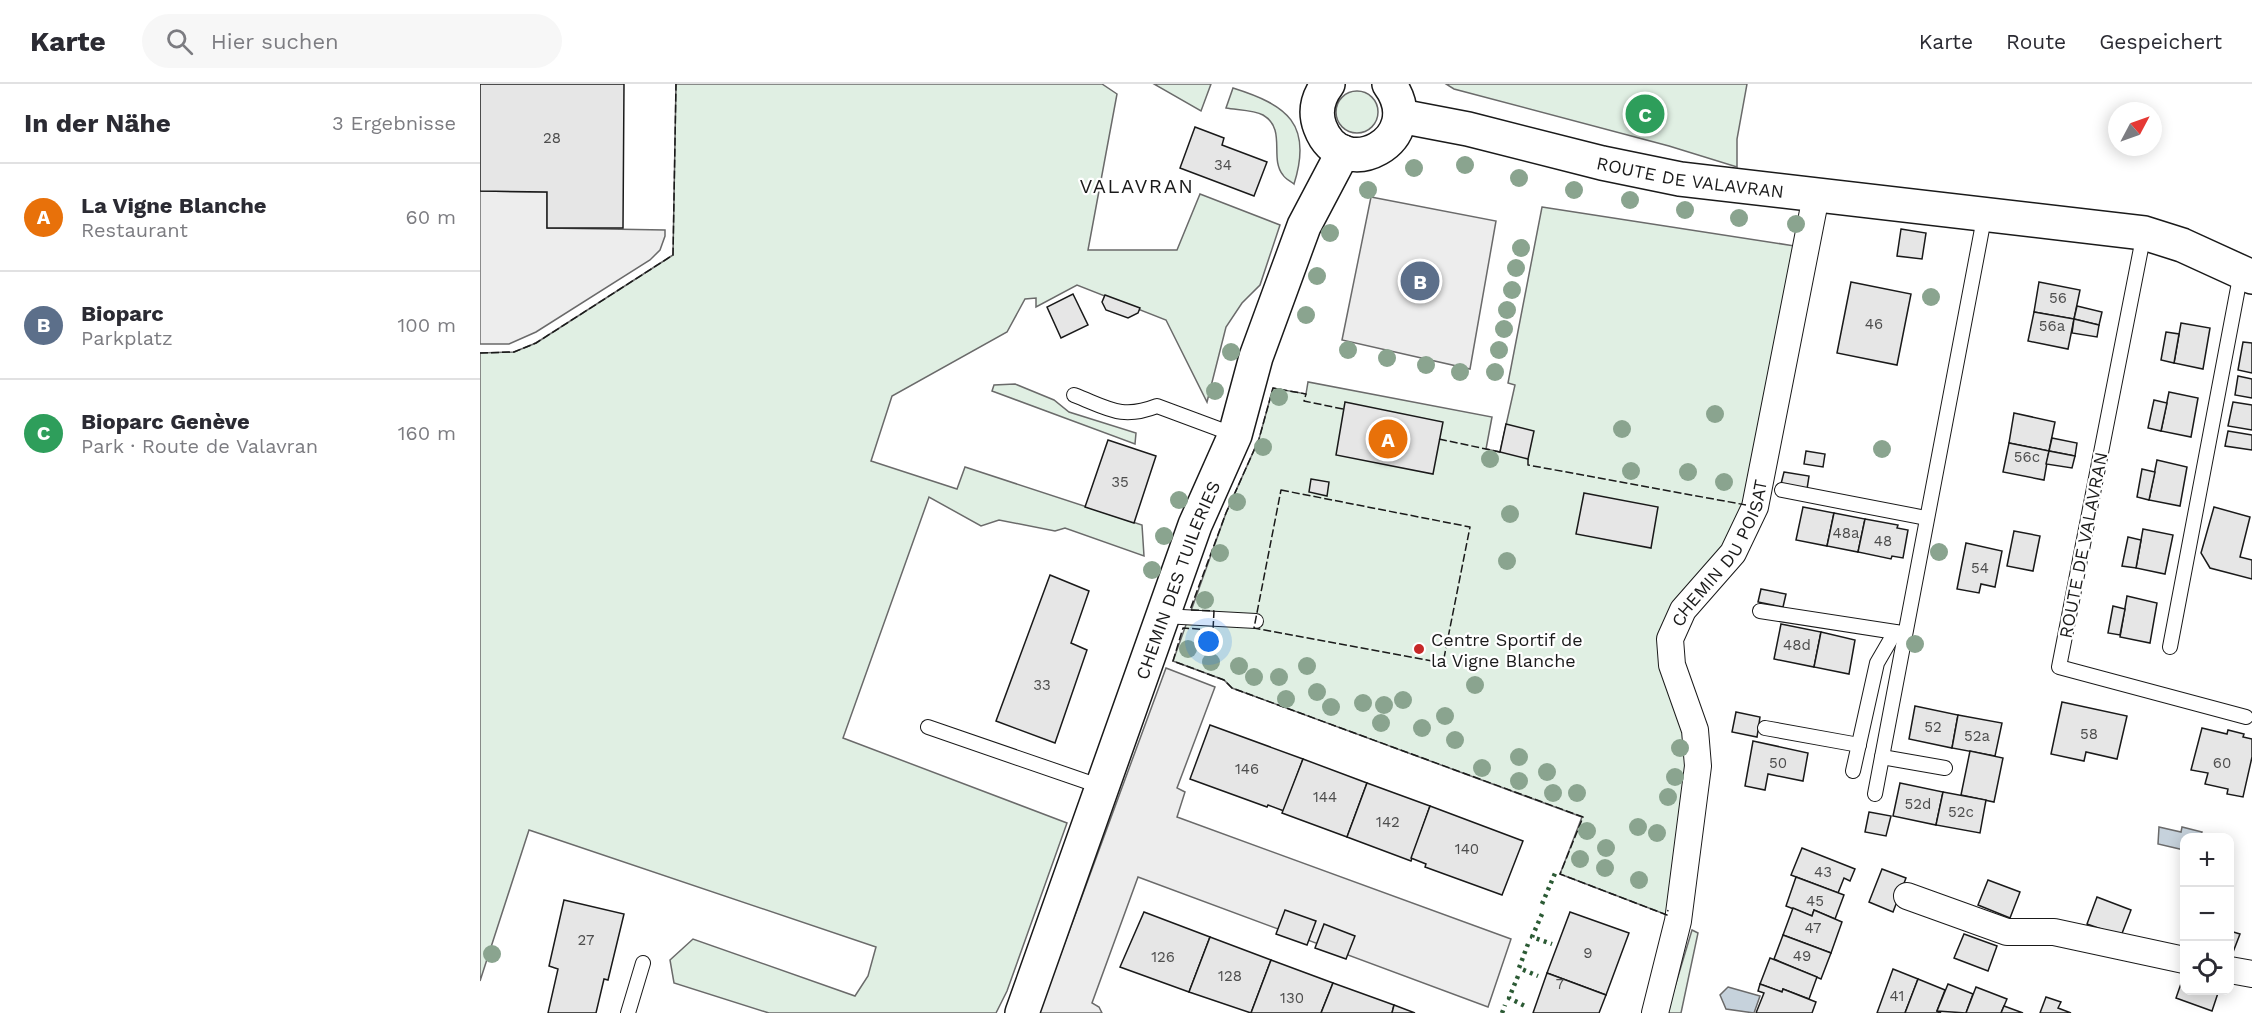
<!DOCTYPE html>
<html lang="de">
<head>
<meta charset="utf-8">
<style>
	:root { --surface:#fff; --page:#f7f7f7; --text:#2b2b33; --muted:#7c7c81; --line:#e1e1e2; --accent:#c62828 }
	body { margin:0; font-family:"Work Sans",sans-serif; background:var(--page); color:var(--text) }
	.controls { position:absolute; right:18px; bottom:18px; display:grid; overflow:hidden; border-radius:12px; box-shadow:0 3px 15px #0003 }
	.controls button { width:54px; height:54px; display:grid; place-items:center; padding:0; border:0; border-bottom:2px solid var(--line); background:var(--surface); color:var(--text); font:30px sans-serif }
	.compass { position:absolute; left:1628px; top:18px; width:54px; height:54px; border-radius:50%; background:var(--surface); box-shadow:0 3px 15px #0003; rotate:49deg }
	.you { position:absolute; left:729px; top:558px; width:21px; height:21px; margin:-15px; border:4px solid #fff; border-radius:50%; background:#1a73e8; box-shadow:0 0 0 9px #1a73e833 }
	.badge { display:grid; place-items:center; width:39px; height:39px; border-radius:50%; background:var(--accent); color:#fff; font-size:20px; font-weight:700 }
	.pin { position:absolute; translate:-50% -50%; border:3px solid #fff; box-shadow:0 2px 6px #0006 }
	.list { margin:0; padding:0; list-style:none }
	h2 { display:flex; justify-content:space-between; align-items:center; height:78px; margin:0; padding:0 24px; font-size:26px }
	h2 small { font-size:20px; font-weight:400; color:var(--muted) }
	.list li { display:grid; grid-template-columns:39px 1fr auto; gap:18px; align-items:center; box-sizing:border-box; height:108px; padding:0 24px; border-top:2px solid var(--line) }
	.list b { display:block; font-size:22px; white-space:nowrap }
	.list p { margin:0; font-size:20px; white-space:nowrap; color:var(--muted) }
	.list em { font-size:20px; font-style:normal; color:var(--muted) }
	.icon { flex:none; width:33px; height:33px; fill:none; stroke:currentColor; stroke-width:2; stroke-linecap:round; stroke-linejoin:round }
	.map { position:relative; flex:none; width:1772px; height:929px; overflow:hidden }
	header { display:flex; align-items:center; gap:36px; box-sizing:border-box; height:84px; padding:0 30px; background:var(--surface); border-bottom:2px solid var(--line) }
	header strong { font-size:28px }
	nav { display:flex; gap:33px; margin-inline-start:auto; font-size:21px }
	.search { width:420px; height:54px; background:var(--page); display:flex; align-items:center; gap:15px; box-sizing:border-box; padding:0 21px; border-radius:33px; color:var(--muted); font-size:22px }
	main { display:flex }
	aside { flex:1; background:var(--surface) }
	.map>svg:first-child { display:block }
	.green { fill:#e0efe3; stroke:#6a6a6a; stroke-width:1.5 }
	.parking { fill:#ededed; stroke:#6a6a6a; stroke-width:1.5 }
	.water { fill:#c6d2dc; stroke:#6a6a6a; stroke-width:1.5 }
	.building { fill:#e6e6e6; stroke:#1a1a1a; stroke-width:1.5 }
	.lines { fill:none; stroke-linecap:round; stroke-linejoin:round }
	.lane-casing { stroke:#1a1a1a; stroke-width:16 }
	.street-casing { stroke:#1a1a1a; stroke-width:28 }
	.secondary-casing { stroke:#1a1a1a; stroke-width:36 }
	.lane { stroke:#fff; stroke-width:14 }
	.street { stroke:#fff; stroke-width:26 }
	.secondary { stroke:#fff; stroke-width:33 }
	.hedge { stroke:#2b5a34; stroke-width:4.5; stroke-dasharray:3 4.5; stroke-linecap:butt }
	.fence { stroke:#1a1a1a; stroke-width:1.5; stroke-dasharray:8 3; stroke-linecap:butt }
	.tree { fill:#8aa48f }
	.poi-dot { fill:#c62828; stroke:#fff; stroke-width:2 }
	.labels { text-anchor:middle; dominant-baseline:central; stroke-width:4.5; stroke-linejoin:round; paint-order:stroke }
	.number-label { font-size:15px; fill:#4d4d4d }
	.street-label { font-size:18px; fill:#1a1a1a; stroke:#fff }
	.poi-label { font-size:18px; fill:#1a1a1a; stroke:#fff; text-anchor:start }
	.neighbourhood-label { font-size:20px; letter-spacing:1.5px; fill:#1a1a1a; stroke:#fff }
</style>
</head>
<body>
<header>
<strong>Karte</strong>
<div class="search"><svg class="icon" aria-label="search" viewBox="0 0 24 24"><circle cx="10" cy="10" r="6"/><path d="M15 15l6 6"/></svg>Hier suchen</div>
<nav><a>Karte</a><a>Route</a><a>Gespeichert</a></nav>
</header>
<main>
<aside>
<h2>In der Nähe<small>3 Ergebnisse</small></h2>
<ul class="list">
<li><span class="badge" style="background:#e8710a">A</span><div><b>La Vigne Blanche</b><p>Restaurant</p></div><em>60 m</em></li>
<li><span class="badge" style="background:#5c6f8a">B</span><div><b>Bioparc</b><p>Parkplatz</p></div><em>100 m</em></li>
<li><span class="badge" style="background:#2e9e5b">C</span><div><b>Bioparc Genève</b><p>Park · Route de Valavran</p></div><em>160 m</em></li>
</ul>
</aside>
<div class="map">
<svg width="1772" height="929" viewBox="0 0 1772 929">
	<rect width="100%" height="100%" fill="#fff"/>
	<g class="green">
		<path d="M196 0H622L637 10 608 166H697L720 110 800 141 780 201 762 219 746 243 727 318 686 236 597 201 556 223V214L545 215 527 248 412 312 391 377 477 405 485 383 662 441 664 472 585 444 575 447 519 436 501 442 449 413 363 654 587 739 527 907 516 929H289L194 899 190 876 213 855 375 912 388 892 396 863 49 746 0 897V269L34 268 56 259 193 171Z"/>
		<path d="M674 0H731L721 27Z"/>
		<path d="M966 0H1267L1257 55V83L1189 62 974 5Z"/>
		<path d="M753 4C807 21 833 40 814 100 811 97 805 95 803 91 789 74 807 45 783 31 774 26 757 26 746 24Z"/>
		<circle cx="877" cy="28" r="21"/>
		<path d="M1062 123 1315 162 1266 421 1251 455 1198 518 1201 634 1209 675 1187 831 1080 790 1102 733 752 604 744 596 693 577 746 429 779 355 793 304 826 310 828 298 1012 333 1006 365 1020 368 1035 301 1028 299Z"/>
		<path d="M535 300 574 316 589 328 656 349 655 360 512 307 514 301Z"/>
		<path d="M1212 846 1218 849 1201 929H1187Z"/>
	</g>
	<g class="parking">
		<path d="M0 107 67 108V144L185 146V152L180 166 170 176 56 248 29 260H0Z"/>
		<path d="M891 113 1016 137 990 285 862 256Z"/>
		<path d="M686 584 735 603 697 704 705 708 697 733 1031 855 1008 923 658 793 612 919 619 923 622 929H559Z"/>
	</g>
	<g class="water">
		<path d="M1679 743 1701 748 1702 743 1722 748 1720 753 1704 754V766L1678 760Z"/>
		<path d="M1248 903 1280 912 1274 929 1246 925 1240 911Z"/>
	</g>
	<g class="building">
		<path d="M0 0H144L143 144H67V108L0 107Z"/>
		<path d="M715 43 744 54 742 61 787 78 774 112 700 84Z"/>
		<path d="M1421 145 1446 149 1442 175 1417 172Z"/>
		<path d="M1371 198 1431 210 1417 281 1357 269Z"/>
		<path d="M1559 198 1600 206 1594 235 1554 228Z"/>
		<path d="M593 210 608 241 581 254 567 223Z"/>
		<path d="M625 211 660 224 658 229 648 234 626 226 622 218Z"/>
		<path d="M1597 222 1622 228 1619 241 1594 235Z"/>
		<path d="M1554 228 1594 235 1588 265 1548 257Z"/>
		<path d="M1594 235 1619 241 1617 253 1592 249Z"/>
		<path d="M1701 239 1730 244 1723 285 1694 279Z"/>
		<path d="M1686 248 1699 250 1694 279 1681 276Z"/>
		<path d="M1763 258 1772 259V289L1758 286Z"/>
		<path d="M1758 292 1772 295V314L1755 311Z"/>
		<path d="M1689 308 1718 314 1711 353 1681 347Z"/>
		<path d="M1674 316 1687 319 1681 347 1668 344Z"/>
		<path d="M865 318 963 338 953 390 856 371Z"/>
		<path d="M1753 318 1772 321V346L1748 342Z"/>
		<path d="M1534 329 1575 338 1569 367 1529 359Z"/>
		<path d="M1026 340 1054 347 1048 375 1020 368Z"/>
		<path d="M1748 347 1772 351V366L1745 362Z"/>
		<path d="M1572 354 1597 359 1595 372 1569 367Z"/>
		<path d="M628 356 676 372 654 439 605 423Z"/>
		<path d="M1529 359 1569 367 1564 396 1523 388Z"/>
		<path d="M1326 367 1345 370 1343 383 1324 380Z"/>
		<path d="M1569 367 1595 372 1592 384 1566 380Z"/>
		<path d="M1677 376 1707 383 1700 422 1669 416Z"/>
		<path d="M1662 385 1675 388 1669 416 1657 413Z"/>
		<path d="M1304 388 1329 392 1327 405 1301 400Z"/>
		<path d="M831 395 849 398 847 412 829 408Z"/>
		<path d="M1104 409 1178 423 1171 464 1096 450Z"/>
		<path d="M1323 423 1354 429 1347 462 1316 456Z"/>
		<path d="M1734 423 1770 433 1760 473 1772 476V495L1730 484 1721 469Z"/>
		<path d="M1354 429 1385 435 1378 468 1347 462Z"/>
		<path d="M1385 435 1418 441 1417 444 1428 446 1423 474 1412 472 1411 475 1378 468Z"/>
		<path d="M1663 445 1693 451 1685 490 1656 484Z"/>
		<path d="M1534 447 1560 452 1553 487 1527 482Z"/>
		<path d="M1648 453 1661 456 1656 484 1642 482Z"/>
		<path d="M1486 459 1522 467 1515 503 1501 500 1499 509 1477 505Z"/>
		<path d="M570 491 609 507 591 559 607 566 575 659 516 637Z"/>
		<path d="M1281 505 1306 510 1303 523 1278 518Z"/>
		<path d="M1647 512 1677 519 1670 559 1640 553Z"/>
		<path d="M1633 522 1645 525 1640 551 1628 549Z"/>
		<path d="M1301 540 1341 548 1334 583 1294 575Z"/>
		<path d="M1341 548 1375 556 1369 590 1334 583Z"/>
		<path d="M1582 618 1647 632 1637 675 1606 668 1604 677 1571 670Z"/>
		<path d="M1435 622 1478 631 1472 664 1429 655Z"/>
		<path d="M1256 628 1280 633 1277 653 1252 648Z"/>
		<path d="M1478 631 1522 639 1515 672 1472 664Z"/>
		<path d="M730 641 823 675 804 727 788 721 787 723 710 695Z"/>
		<path d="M1722 644 1747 650 1748 646 1764 650 1763 653 1772 655V673L1763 713 1747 710 1748 705 1725 700 1728 689 1711 686Z"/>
		<path d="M1273 657 1328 669 1323 697 1288 690 1285 706 1265 702Z"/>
		<path d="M1490 667 1523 674 1514 718 1481 711Z"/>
		<path d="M823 675 887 699 867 753 802 729Z"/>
		<path d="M887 699 950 722 931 777 867 753Z"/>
		<path d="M1420 699 1463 708 1456 741 1413 732Z"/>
		<path d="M1463 708 1506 716 1500 749 1456 741Z"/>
		<path d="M950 722 1043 757 1022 811 945 783 946 780 931 774Z"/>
		<path d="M1389 728 1411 732 1406 752 1385 748Z"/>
		<path d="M1322 764 1375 785 1370 797 1364 794 1358 809 1311 791Z"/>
		<path d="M1402 785 1426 794 1413 828 1389 818Z"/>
		<path d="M1316 793 1364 811 1355 835 1334 826 1332 832 1306 822Z"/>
		<path d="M1508 796 1540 808 1530 834 1498 821Z"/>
		<path d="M1617 813 1651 826 1641 852 1607 840Z"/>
		<path d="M84 816 144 830 128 896 124 895 116 929H68L78 885 69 882Z"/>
		<path d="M1313 824 1332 832 1334 826 1362 838 1351 869 1303 851Z"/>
		<path d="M805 826 836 837 827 861 796 850Z"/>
		<path d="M664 828 730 853 709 908 640 883Z"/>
		<path d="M1090 828 1149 849 1126 911 1067 889Z"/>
		<path d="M844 840 875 852 866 875 835 864Z"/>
		<path d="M1750 847 1760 850 1750 876Z"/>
		<path d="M1484 850 1517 862 1508 887 1474 874Z"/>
		<path d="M1303 851 1351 869 1341 895 1294 875Z"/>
		<path d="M730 853 791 876 771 929 709 908Z"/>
		<path d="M1290 874 1337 893 1329 915 1303 905 1302 908 1280 900Z"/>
		<path d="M791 876 853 899 841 929H771Z"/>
		<path d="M1413 885 1438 895 1425 929H1397Z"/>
		<path d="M1067 889 1126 911 1119 929H1053Z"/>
		<path d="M1704 891V906H1739L1732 927 1696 914Z"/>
		<path d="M1438 895 1465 906 1457 927 1461 929H1425Z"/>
		<path d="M853 899 914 921 912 929H841Z"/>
		<path d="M1280 900 1302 908 1303 905 1336 918 1332 929H1276L1284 909 1278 907Z"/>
		<path d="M1468 900 1493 910 1486 929 1457 927Z"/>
		<path d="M1496 903 1527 915 1521 929H1486Z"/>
		<path d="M1566 913 1581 918 1578 924 1591 929H1560Z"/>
		<path d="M914 921 935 929H912Z"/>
		<path d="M1524 922 1543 929H1521Z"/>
	</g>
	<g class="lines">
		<g class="lane-casing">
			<g id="lane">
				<path d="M1664 149 1579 583 1766 633"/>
				<path d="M594 311C628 324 641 336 677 322L755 351"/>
				<path d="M1302 406 1446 434"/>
				<path d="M1280 527 1422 549"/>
				<path d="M683 532 776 537"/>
				<path d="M1690 563 1761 188"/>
				<path d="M448 643 622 703"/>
				<path d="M1285 644 1379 661"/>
				<path d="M1402 673 1465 684"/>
				<path d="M1373 687 1397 579 1415 548"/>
				<path d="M1395 710 1505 129"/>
				<path d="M148 929 163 879"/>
			</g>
		</g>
		<g class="street-casing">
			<g id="street">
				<path d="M1427 812 1527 848H1574L1704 876"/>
				<path d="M1750 886 1772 890"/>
				<path id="s1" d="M1175 929 1198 837 1218 682 1215 646 1192 581 1190 555 1203 526 1253 469 1275 423 1336 112"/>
			</g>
		</g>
		<g class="secondary-casing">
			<g id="secondary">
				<path d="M848 0C838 13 834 27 840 43 862 102 950 56 909 0"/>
				<path id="s2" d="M920 32 988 45 1122 79 1200 95 1664 149 1702 161 1772 193"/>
				<path id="s3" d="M542 929 715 441 755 351 776 273 824 142 863 68"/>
			</g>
		</g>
		<use href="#lane" class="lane"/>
		<use href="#street" class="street"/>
		<use href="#secondary" class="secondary"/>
		<g class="hedge">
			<path d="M1062 820 1076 787"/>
			<path d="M1062 830 1052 853 1072 860"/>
			<path d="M1048 860 1039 884 1058 892"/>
			<path d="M1038 892 1029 914 1047 923"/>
			<path d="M1022 929 1025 921"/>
		</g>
		<g class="fence">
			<path d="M0 269 34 268 56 259 193 171 196 0"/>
			<path d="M863 325 824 317 826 310 793 304 779 355 746 429 710 526 734 527 733 546 703 544 693 577 744 596 752 604 1103 733 1080 790 1187 831 1188 826"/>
			<path d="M959 355 1020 368"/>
			<path d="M1048 375V381L1266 421"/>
			<path d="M801 406 990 443 963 579 774 544Z"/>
		</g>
	</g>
	<g class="tree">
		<circle cx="985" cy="81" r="9"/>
		<circle cx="934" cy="84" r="9"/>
		<circle cx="1039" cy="94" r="9"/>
		<circle cx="888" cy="106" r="9"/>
		<circle cx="1094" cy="106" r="9"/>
		<circle cx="1150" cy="116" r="9"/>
		<circle cx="1205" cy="126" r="9"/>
		<circle cx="1259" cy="134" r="9"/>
		<circle cx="1316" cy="140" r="9"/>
		<circle cx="850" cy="149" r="9"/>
		<circle cx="1041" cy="164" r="9"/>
		<circle cx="1036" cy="184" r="9"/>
		<circle cx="837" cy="192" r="9"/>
		<circle cx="1032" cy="206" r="9"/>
		<circle cx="1451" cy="213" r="9"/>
		<circle cx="1027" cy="226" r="9"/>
		<circle cx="826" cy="231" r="9"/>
		<circle cx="1024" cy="245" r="9"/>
		<circle cx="868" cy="266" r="9"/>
		<circle cx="1019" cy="266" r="9"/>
		<circle cx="751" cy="268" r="9"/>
		<circle cx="907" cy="274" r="9"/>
		<circle cx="946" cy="281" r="9"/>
		<circle cx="980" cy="288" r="9"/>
		<circle cx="1015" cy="288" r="9"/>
		<circle cx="735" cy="307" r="9"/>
		<circle cx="799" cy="313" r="9"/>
		<circle cx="1235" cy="330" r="9"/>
		<circle cx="1142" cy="345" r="9"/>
		<circle cx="783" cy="363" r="9"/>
		<circle cx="1402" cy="365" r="9"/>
		<circle cx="1010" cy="375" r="9"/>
		<circle cx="1151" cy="387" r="9"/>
		<circle cx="1208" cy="388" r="9"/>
		<circle cx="1244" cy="398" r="9"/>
		<circle cx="699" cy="416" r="9"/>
		<circle cx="757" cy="418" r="9"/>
		<circle cx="1030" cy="430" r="9"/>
		<circle cx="684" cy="452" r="9"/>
		<circle cx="1459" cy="468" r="9"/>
		<circle cx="740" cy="469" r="9"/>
		<circle cx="1027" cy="477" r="9"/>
		<circle cx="672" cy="486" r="9"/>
		<circle cx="725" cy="516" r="9"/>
		<circle cx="1435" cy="560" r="9"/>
		<circle cx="708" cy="565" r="9"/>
		<circle cx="731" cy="578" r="9"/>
		<circle cx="759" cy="582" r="9"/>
		<circle cx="827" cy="582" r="9"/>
		<circle cx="774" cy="593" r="9"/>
		<circle cx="799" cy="593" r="9"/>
		<circle cx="995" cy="601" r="9"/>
		<circle cx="837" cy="608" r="9"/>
		<circle cx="806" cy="615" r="9"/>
		<circle cx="923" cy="616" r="9"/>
		<circle cx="883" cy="619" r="9"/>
		<circle cx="904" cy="621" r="9"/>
		<circle cx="851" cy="623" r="9"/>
		<circle cx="965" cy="632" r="9"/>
		<circle cx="901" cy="639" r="9"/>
		<circle cx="942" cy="644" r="9"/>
		<circle cx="975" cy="656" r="9"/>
		<circle cx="1200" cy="664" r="9"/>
		<circle cx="1039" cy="673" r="9"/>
		<circle cx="1002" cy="684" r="9"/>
		<circle cx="1067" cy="688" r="9"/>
		<circle cx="1195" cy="693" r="9"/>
		<circle cx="1039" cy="697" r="9"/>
		<circle cx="1073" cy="709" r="9"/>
		<circle cx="1097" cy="709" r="9"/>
		<circle cx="1188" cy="713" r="9"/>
		<circle cx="1158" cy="743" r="9"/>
		<circle cx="1107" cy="747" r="9"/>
		<circle cx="1177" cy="749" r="9"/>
		<circle cx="1126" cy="764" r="9"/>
		<circle cx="1100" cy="775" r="9"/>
		<circle cx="1125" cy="784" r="9"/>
		<circle cx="1159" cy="796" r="9"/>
		<circle cx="12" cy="870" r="9"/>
	</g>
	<circle class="poi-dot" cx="939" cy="565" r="6"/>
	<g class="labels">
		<g class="number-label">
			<text x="72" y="54">28</text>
			<text x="743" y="81">34</text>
			<text x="1578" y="214">56</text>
			<text x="1394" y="240">46</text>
			<text x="1572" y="242">56a</text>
			<text x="1547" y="373">56c</text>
			<text x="640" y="398">35</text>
			<text x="1366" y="449">48a</text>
			<text x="1403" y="457">48</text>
			<text x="1500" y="484">54</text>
			<text x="1317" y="561">48d</text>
			<text x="562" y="601">33</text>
			<text x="1453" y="643">52</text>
			<text x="1609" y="650">58</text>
			<text x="1497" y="652">52a</text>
			<text x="1298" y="679">50</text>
			<text x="1742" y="679">60</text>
			<text x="767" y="685">146</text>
			<text x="845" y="713">144</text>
			<text x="1438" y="720">52d</text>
			<text x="1481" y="728">52c</text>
			<text x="908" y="738">142</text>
			<text x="987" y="765">140</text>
			<text x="1343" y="788">43</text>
			<text x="1335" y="817">45</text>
			<text x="1333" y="844">47</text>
			<text x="106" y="856">27</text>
			<text x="1108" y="869">9</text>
			<text x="1322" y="872">49</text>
			<text x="683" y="873">126</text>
			<text x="750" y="892">128</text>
			<text x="1080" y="900">7</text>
			<text x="1417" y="912">41</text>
			<text x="812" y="914">130</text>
		</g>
		<g class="street-label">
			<text stroke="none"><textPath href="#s2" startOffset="297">ROUTE DE VALAVRAN</textPath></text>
			<text transform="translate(1603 461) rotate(-79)">ROUTE DE VALAVRAN</text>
			<text stroke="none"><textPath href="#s1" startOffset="483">CHEMIN DU POISAT</textPath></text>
			<text stroke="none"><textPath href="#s3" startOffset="460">CHEMIN DES TUILERIES</textPath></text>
		</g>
		<g class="poi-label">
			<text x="951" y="555">Centre Sportif de<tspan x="951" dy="21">la Vigne Blanche</tspan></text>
		</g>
		<g class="neighbourhood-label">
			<text x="657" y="102">VALAVRAN</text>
		</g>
	</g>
</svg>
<div class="controls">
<button>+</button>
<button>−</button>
<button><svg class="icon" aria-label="locate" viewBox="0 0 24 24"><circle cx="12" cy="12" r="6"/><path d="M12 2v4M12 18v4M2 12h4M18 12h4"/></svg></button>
</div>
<svg class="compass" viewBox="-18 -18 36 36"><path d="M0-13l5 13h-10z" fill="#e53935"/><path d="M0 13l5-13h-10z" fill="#7c7c81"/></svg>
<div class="you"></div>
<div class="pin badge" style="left:908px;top:355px;background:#e8710a">A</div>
<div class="pin badge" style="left:940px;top:197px;background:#5c6f8a">B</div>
<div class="pin badge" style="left:1165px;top:30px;background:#2e9e5b">C</div>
</div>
</main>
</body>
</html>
